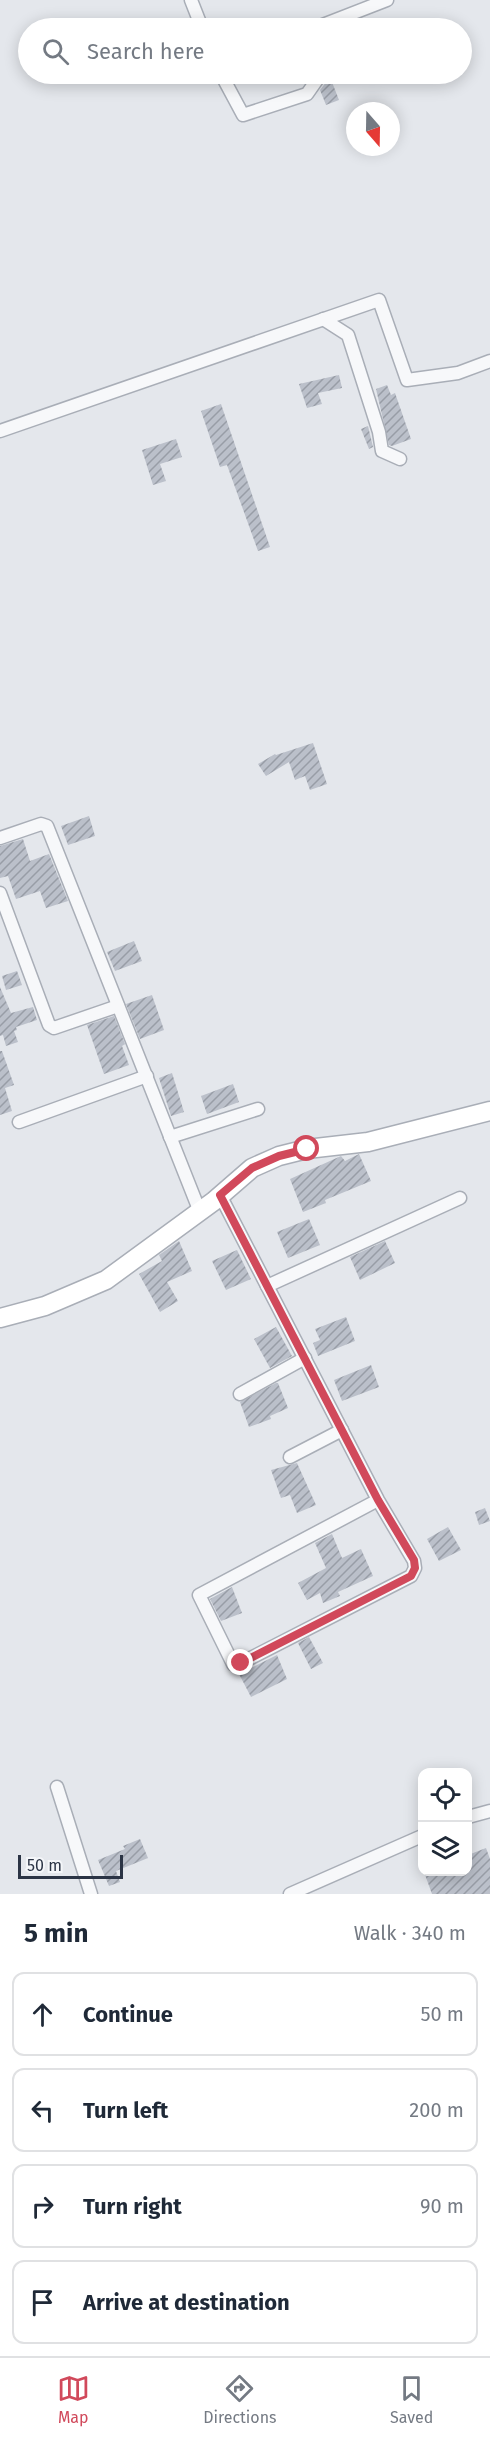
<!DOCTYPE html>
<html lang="en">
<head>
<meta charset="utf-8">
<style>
	:root { --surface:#fff; --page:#f6f6f7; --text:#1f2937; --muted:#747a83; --line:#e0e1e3; --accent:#d1495b }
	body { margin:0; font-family:"Fira Sans",sans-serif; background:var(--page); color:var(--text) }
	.controls { position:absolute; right:18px; bottom:18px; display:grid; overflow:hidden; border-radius:12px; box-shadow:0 3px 15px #0003 }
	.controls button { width:54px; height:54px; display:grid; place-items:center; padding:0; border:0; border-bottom:2px solid var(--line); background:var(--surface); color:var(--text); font:30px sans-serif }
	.compass { position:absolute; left:346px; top:102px; width:54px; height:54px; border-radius:50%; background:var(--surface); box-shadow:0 3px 15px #0003; rotate:160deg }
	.scale { position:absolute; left:18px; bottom:15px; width:105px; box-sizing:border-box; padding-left:6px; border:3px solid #2b3445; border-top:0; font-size:16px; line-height:21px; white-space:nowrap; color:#2b3445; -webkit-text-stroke:4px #f4f6f9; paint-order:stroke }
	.stop { position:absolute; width:18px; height:18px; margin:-14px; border:4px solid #d1495b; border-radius:50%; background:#fff }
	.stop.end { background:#d1495b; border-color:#fff; box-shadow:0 2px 6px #0008 }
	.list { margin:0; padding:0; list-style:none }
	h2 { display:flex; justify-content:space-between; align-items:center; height:78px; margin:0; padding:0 24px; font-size:26px }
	h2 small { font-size:20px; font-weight:400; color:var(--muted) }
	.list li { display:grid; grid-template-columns:39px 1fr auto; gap:18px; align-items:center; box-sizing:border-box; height:84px; margin:0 12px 12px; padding:0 12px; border:2px solid var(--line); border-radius:12px }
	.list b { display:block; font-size:22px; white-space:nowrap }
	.list em { font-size:20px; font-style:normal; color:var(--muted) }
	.icon { flex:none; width:33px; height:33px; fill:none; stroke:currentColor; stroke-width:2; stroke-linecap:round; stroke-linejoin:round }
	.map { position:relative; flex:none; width:490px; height:1894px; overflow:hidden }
	.search { position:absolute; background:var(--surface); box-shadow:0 3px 15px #0003; left:18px; right:18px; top:18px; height:66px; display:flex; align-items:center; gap:15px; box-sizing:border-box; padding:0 21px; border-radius:33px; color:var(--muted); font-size:22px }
	.sheet { height:462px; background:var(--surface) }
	nav { display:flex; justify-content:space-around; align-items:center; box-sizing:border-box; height:84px; border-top:2px solid var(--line); background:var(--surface); font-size:16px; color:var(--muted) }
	nav a { display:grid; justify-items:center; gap:3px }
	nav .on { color:var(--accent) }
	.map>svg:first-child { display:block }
	.building { fill:url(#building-hatch) }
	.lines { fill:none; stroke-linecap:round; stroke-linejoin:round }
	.minor-casing { stroke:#a9aeb7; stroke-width:15 }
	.secondary-casing { stroke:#a9aeb7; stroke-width:21 }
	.minor { stroke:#f7f8fa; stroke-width:12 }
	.secondary { stroke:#fff; stroke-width:18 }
	.route { stroke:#d1495b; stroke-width:8 }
</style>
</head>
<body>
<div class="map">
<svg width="490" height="1894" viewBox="0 0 490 1894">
	<defs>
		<pattern id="building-hatch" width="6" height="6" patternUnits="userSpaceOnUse" patternTransform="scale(1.5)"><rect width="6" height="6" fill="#bbc0ca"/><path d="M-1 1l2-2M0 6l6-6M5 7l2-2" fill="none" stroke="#989da6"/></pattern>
	</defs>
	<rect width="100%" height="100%" fill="#e4e7ec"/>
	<g class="building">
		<path d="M330 77 339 100 326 105 320 90Z"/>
		<path d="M339 375 342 388 318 393 322 404 307 408 299 384Z"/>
		<path d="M387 385 391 395 395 393 411 439 392 446 389 445 376 389Z"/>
		<path d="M221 404 270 547 258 551 227 465 220 467 201 411Z"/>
		<path d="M368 426 373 447 369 449 361 429Z"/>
		<path d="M176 439 182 457 160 464 166 481 153 485 142 450Z"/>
		<path d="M313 743 327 784 310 790 305 776 295 780 289 762 266 776 258 764 275 754 276 755Z"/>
		<path d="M89 816 95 836 68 845 61 826Z"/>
		<path d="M23 839 30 861 49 854 68 901 46 908 40 891 16 899 8 876 0 878V846Z"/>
		<path d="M134 941 142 961 115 971 107 952Z"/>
		<path d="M17 971 22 985 6 990 2 976Z"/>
		<path d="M0 987 11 1013 33 1007 37 1020 16 1027 17 1030 14 1031 18 1042 6 1046 3 1035 0 1036Z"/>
		<path d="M152 995 164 1030 140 1039 126 1004Z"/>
		<path d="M114 1016 125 1044 122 1046 129 1065 104 1074 87 1025Z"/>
		<path d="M0 1051H2L14 1085 5 1088 12 1111 0 1115Z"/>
		<path d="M172 1073 184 1112 171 1116 159 1078Z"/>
		<path d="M233 1084 239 1102 207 1114 201 1096Z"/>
		<path d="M359 1154 371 1181 325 1200 326 1203 303 1212 290 1179 341 1156 345 1161Z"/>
		<path d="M309 1219 320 1245 288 1258 277 1232Z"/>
		<path d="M179 1241 192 1271 167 1282 178 1301 160 1312 139 1274 162 1261 159 1255Z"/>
		<path d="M385 1241 395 1263 360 1280 350 1257Z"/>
		<path d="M237 1250 251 1279 226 1290 212 1261Z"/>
		<path d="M346 1317 355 1341 318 1356 313 1343 320 1340 315 1329Z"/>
		<path d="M276 1327 292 1356 270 1368 254 1339Z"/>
		<path d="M371 1365 379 1387 342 1401 334 1380Z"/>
		<path d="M276 1383H278L288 1408 270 1416 271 1419 249 1427 240 1402Z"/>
		<path d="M297 1463 316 1505 297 1513 290 1495 281 1498 271 1470Z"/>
		<path d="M485 1508 490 1521 479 1525 475 1512Z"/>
		<path d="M448 1527 461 1550 439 1561 427 1539Z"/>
		<path d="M332 1534 342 1558 361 1549 373 1576 338 1592 340 1596 323 1603 320 1593 307 1600 298 1583 326 1568 315 1543Z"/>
		<path d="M232 1587 242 1613 221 1621 210 1599Z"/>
		<path d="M309 1637 323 1663 311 1669 298 1643Z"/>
		<path d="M277 1655 287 1679 251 1697 239 1674Z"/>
		<path d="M140 1839 148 1858 116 1871 120 1882 109 1886 98 1860 125 1849 123 1846Z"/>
		<path d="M486 1848 490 1859V1894H432L424 1872H468V1855Z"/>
	</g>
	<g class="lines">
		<g class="minor-casing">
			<g id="minor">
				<path d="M191 0 202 28"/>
				<path d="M320 28V26L387 0"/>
				<path d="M221 74 243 115 307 94 321 74"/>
				<path d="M323 319 348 335 379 432 382 451 400 459"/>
				<path d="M0 431 379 300 407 380 458 373 490 361"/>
				<path d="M0 838 41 824 47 826 200 1212"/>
				<path d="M0 893 49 1025 54 1028 118 1006"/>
				<path d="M19 1122 147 1076"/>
				<path d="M170 1137 258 1109"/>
				<path d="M220 1195 378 1500 414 1561 415 1568 411 1576 241 1663 233 1664 199 1595 378 1500"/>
				<path d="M267 1286 460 1198"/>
				<path d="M240 1394 305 1358"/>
				<path d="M290 1457 342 1430"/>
				<path d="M57 1787 91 1894"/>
				<path d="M468 1817 490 1811"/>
				<path d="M290 1894 422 1836"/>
			</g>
		</g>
		<g class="secondary-casing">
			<path id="secondary" d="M0 1318 45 1306 106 1280 214 1201 252 1168 279 1156 307 1149 368 1142 490 1111"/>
		</g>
		<use href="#minor" class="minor"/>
		<use href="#secondary" class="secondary"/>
	</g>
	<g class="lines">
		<path class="route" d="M241 1663 411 1576 415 1568 414 1560 378 1500 220 1195 252 1168 279 1156 307 1149"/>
	</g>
</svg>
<div class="controls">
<button><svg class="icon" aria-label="locate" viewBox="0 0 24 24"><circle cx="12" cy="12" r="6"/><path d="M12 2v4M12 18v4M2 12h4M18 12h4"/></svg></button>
<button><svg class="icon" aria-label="layers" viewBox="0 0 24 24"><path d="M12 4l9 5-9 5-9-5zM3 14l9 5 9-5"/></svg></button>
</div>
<svg class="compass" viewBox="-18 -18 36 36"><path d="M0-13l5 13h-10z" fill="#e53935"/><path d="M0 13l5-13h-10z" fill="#747a83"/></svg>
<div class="scale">50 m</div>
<div class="stop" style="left:307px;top:1149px"></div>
<div class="stop end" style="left:241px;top:1663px"></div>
<div class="search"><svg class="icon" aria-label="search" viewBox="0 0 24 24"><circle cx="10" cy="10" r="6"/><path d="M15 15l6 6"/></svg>Search here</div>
</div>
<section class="sheet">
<h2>5 min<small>Walk · 340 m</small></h2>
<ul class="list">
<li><svg class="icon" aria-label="ahead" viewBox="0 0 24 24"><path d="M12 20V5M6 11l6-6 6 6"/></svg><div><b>Continue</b></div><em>50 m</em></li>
<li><svg class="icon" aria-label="left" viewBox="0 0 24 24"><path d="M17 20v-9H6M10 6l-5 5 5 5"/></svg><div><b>Turn left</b></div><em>200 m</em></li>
<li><svg class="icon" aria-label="right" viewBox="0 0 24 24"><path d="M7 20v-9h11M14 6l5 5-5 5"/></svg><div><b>Turn right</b></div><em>90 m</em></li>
<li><svg class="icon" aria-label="arrive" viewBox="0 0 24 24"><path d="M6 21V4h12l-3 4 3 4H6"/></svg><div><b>Arrive at destination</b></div></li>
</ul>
</section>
<nav>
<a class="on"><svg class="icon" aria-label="map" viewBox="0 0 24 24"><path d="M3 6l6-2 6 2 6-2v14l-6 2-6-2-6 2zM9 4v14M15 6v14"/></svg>Map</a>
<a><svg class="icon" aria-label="directions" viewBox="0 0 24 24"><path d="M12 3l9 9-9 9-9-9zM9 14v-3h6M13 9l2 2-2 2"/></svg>Directions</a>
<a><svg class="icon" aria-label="saved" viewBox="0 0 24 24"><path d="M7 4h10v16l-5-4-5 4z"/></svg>Saved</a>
</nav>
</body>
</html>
